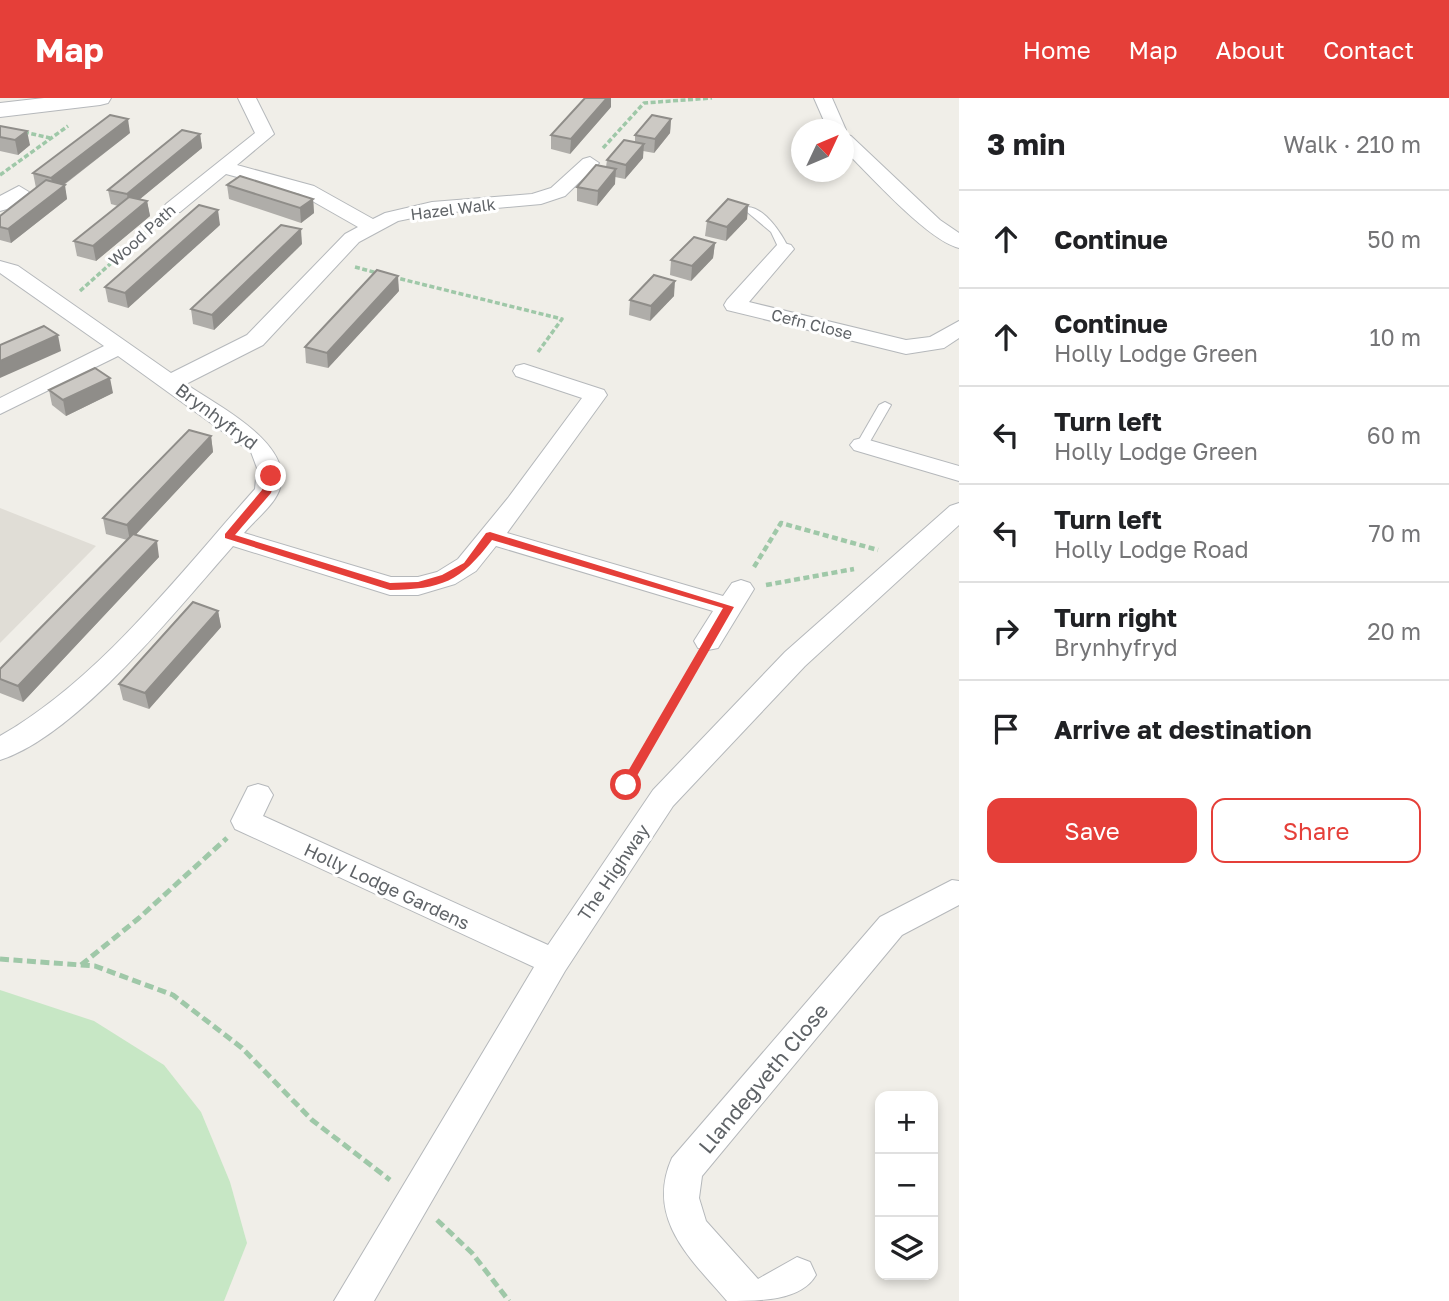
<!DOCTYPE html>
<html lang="en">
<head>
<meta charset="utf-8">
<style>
	:root { --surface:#fff; --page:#f2f2f2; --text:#202124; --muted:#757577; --line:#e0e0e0; --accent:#e53f39 }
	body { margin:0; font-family:"Golos Text",sans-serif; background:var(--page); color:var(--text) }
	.controls { position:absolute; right:21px; bottom:21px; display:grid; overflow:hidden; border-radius:14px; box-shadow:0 4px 10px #0003 }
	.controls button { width:63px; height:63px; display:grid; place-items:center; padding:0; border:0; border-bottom:2px solid var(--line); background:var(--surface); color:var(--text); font:35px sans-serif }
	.compass { position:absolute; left:791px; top:21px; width:63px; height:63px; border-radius:50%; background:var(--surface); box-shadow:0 4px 10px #0003; rotate:46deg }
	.stop { position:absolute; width:21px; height:21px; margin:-16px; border:5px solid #e53f39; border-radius:50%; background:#fff }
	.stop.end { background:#e53f39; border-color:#fff; box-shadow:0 2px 7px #0008 }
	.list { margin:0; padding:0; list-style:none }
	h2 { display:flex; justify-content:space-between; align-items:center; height:91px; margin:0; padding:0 28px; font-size:30px }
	h2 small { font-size:23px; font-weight:400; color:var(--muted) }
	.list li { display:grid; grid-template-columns:46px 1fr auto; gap:21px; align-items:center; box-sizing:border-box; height:98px; padding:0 28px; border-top:2px solid var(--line) }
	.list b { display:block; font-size:26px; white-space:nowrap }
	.list p { margin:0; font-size:23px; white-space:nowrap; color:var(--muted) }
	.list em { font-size:23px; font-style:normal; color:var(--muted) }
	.actions { display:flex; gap:14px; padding:21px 28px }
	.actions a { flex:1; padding:16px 0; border:2px solid var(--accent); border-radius:14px; text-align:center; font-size:24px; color:var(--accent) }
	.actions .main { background:var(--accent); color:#fff }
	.icon { flex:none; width:38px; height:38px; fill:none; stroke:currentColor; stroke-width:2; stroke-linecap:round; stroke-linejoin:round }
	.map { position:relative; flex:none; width:959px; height:1203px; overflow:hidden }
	header { display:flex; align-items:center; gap:42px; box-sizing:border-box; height:98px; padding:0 35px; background:var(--accent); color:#fff }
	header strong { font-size:33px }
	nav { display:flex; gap:38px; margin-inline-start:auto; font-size:24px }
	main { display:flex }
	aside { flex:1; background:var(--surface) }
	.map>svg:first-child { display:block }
	.education { fill:#e0ddd6 }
	.green { fill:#c7e7c5 }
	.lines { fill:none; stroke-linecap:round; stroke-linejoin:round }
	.service-casing { stroke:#b5b8bb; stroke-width:2 }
	.minor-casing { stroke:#b5b8bb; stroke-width:2 }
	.tertiary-casing { stroke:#b5b8bb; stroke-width:2 }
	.path-far2 { stroke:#9fc8a8; stroke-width:3.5; stroke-dasharray:5 2.5; stroke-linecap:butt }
	.path-far1 { stroke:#9fc8a8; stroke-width:4.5; stroke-dasharray:6 3.5; stroke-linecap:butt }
	.path { stroke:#9fc8a8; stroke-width:5; stroke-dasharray:9 4.5; stroke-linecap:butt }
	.service { fill:#fff; fill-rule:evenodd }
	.minor { fill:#fff; fill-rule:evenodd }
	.tertiary { fill:#fff; fill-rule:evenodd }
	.wall { fill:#afada9 }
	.shaded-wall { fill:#8f8d89 }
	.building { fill:#ccc9c4; stroke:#8f8d89; stroke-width:2 }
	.route { fill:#e53f39 }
	.labels { text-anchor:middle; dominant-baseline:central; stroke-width:6; stroke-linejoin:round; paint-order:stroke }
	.far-street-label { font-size:16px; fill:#5f6367; stroke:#fff }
	.street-label { font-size:18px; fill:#5f6367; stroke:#fff }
	.near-street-label { font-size:21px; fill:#5f6367; stroke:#fff }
</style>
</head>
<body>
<header>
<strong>Map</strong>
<nav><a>Home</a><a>Map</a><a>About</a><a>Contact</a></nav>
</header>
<main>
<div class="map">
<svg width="959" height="1203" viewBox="0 0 959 1203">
	<rect width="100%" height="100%" fill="#f0eee8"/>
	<path class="education" d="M0 410 96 448 0 545Z"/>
	<path class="green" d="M0 892 94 923 164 967 201 1014 230 1084 247 1145 224 1203H0Z"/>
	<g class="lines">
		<g class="service-casing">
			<g id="service">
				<path d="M746 109C764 108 782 136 789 151L788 153H780L771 134 746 113Z"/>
				<path d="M885 304 891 307 868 347 866 350H858L856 347 879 307Z"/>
			</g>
		</g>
		<g class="minor-casing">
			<g id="minor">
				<path d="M238 0H256L274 36 237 67 314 88 373 121 385 115 432 104 532 96 551 90 583 61 590 59 599 65 565 98 541 106 432 116 398 123 359 144 263 247 186 286C216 307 298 347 279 393 273 408 255 422 244 435L391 479H418L437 474 458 461 508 400 582 300 516 278 513 273 516 268 524 266 604 292 607 297 507 435 723 498 732 485 741 482 750 485 754 491 718 550 708 552 698 550 694 543 713 513 496 448 476 473 455 486 418 497H390L233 448C179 509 77 638 0 662V638C100 581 179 476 255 391L257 370 251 354 118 258 0 316V300L104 248 0 175V163L18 168 171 275 247 237 345 136 358 129 300 96 226 76 180 114H166L163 110 166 106 255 35Z"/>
				<path d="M814 0H832L846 32 844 36V32H828Z"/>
				<path d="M844 36 851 38 940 122 959 135V150C927 142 869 76 844 52Z"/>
				<path d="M19 88 29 94 7 111 0 113V98Z"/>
				<path d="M784 145 791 147 794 151 749 204 906 242 930 239 959 223V240L944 250 906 256 727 212 724 207 727 202 777 147Z"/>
				<path d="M862 340 959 368V383L854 352 850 347 854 342Z"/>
				<path d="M959 405V427L805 568 673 708 565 873 374 1203H334L534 869 235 731 231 723 248 689 258 686 268 689 273 697 263 718 548 847 653 692 785 554 950 408Z"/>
				<path d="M952 782 959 783V807L902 837 702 1078 699 1100 706 1123 758 1181 797 1159 810 1164 816 1177C801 1203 760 1203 727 1203 691 1161 645 1121 672 1060L880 819Z"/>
			</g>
		</g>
		<g class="tertiary-casing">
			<path id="tertiary" d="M44 0H111L108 5 100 7 0 19V5Z"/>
		</g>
		<g class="path-far2">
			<path d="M24 34 50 40"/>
			<path d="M603 50 644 5 712 0"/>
			<path d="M0 77 68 28"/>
			<path d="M355 169 381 176"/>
			<path d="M393 179 562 221 538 254"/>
			<path d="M80 193 156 125"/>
		</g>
		<g class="path-far1">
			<path d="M754 469 781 425 878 452"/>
			<path d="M766 487 854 471"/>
			<path d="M635 691 626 687 697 563"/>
		</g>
		<g class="path">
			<path d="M0 861 95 868 173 897 242 950 312 1022 390 1082"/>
			<path d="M81 867 139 820 227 740"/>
			<path d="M437 1122 472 1155 509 1203"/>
		</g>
		<use href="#service" class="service"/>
		<use href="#minor" class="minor"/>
		<use href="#tertiary" class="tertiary"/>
	</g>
	<g class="wall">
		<path d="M611 9 570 56 551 51V37Z"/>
		<path d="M671 21 670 35 654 55 643 53V60L625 81 615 79V86L597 108 577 103V89L606 69 607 62 635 44V37Z"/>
		<path d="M0 28 30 47 18 57 0 53Z"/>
		<path d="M130 35 64 87 67 101 11 145 0 142V118L36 90 33 75Z"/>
		<path d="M200 36 202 50 140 101 147 103 150 118 96 163 77 158 74 143 118 108 111 106 108 92Z"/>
		<path d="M227 87 313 101 314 115 301 125 229 101Z"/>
		<path d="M748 107 747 121 726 143 705 138 707 123Z"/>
		<path d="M220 127 128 210 108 204 105 189Z"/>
		<path d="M715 145 713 160 691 183 670 177 671 162Z"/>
		<path d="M302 146 214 232 193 226 191 211Z"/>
		<path d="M399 193 328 270 306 265 305 249Z"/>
		<path d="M674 198 650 223 629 217 630 202Z"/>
		<path d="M49 292 113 295 66 318 52 307Z"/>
		<path d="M211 338 213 354 136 436 159 459 23 604 0 595V571L127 442 106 436 103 420Z"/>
		<path d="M218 513 221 529 149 611 123 602 119 586Z"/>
	</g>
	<g class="shaded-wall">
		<path d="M607 0H611V9L570 56 571 41Z"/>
		<path d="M128 21 130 35 54 94 51 80Z"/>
		<path d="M671 21 670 35 654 55 655 41Z"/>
		<path d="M27 33 30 47 18 57 15 42Z"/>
		<path d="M200 36 202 50 129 110 127 96Z"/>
		<path d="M644 46 643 60 625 81 626 67Z"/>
		<path d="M616 71 615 86 597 108 598 93Z"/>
		<path d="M65 87 67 101 11 145 8 131Z"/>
		<path d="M313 101 314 115 301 125 300 110Z"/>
		<path d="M147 103 150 118 96 163 93 148Z"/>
		<path d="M748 107 747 121 726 143 727 129Z"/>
		<path d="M218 112 220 127 128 210 125 195Z"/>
		<path d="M301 131 302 146 214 232 212 217Z"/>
		<path d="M715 145 713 160 691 183 692 168Z"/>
		<path d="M398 178 399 193 328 270 327 255Z"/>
		<path d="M675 183 674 198 650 223 651 208Z"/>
		<path d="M58 237 61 253 0 280V263Z"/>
		<path d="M110 280 113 295 66 318 63 302Z"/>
		<path d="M211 338 213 354 130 443 127 427Z"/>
		<path d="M157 443 159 459 23 604 18 588Z"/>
		<path d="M218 513 221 529 149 611 145 595Z"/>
	</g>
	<g class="building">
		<path d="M585 0H607L571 41 551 37Z"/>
		<path d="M110 17 128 21 51 80 33 75Z"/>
		<path d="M652 17 671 21 655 41 635 37Z"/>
		<path d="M0 28 27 33 15 42 0 39Z"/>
		<path d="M182 32 200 36 127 96 108 92Z"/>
		<path d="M624 42 644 46 626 67 607 62Z"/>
		<path d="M596 67 616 71 598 93 577 89Z"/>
		<path d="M240 78 313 101 300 110 227 87Z"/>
		<path d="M46 82 65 87 8 131 0 129V118Z"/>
		<path d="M129 99 147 103 93 148 74 143Z"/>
		<path d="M728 101 748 107 727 129 707 123Z"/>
		<path d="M199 107 218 112 125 195 105 189Z"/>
		<path d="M281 127 301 131 212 217 191 211Z"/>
		<path d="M694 139 715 145 692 168 671 162Z"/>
		<path d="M377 172 398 178 327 255 305 249Z"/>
		<path d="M654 177 675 183 651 208 630 202Z"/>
		<path d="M44 228 58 237 0 263V247Z"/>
		<path d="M95 270 110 280 63 302 49 292Z"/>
		<path d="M189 332 211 338 127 427 103 420Z"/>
		<path d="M133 436 157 443 18 588 0 581V571Z"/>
		<path d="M193 504 218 513 145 595 119 586Z"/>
	</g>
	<path class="route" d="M268 376 276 378 271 395 235 437 390 485 418 484 442 477 464 465 486 435 490 434 734 509 630 690 626 691 620 687 723 510 492 442C460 484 442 491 390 492L225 440V436L262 392Z"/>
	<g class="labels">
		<g class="far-street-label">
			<text transform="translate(453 111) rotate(-7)">Hazel Walk</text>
			<text transform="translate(142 137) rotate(-42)">Wood Path</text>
			<text transform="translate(812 226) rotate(14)">Cefn Close</text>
		</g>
		<g class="street-label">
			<text transform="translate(217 318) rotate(37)">Brynhyfryd</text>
			<text transform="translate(613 774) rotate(-56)">The Highway</text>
			<text transform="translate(387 788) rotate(25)">Holly Lodge Gardens</text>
		</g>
		<g class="near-street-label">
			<text transform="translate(763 980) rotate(-50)">Llandegveth Close</text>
		</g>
	</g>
</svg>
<div class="controls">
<button>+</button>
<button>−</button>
<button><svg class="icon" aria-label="layers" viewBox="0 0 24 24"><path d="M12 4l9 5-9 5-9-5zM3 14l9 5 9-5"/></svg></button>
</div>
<svg class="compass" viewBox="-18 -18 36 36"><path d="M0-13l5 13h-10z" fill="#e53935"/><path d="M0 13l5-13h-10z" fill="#757577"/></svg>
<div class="stop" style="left:626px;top:687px"></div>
<div class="stop end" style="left:271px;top:378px"></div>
</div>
<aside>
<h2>3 min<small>Walk · 210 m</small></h2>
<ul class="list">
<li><svg class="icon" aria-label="ahead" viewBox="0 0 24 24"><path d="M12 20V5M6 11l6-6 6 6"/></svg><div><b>Continue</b></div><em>50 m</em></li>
<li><svg class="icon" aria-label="ahead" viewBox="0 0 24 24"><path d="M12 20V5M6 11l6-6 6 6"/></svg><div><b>Continue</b><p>Holly Lodge Green</p></div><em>10 m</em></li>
<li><svg class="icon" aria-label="left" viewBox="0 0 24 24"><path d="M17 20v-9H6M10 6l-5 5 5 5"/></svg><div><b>Turn left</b><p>Holly Lodge Green</p></div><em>60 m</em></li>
<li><svg class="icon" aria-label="left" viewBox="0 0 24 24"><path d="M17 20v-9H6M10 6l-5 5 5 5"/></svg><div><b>Turn left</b><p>Holly Lodge Road</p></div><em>70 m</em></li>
<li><svg class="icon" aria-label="right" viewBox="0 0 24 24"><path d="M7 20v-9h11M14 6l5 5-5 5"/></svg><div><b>Turn right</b><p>Brynhyfryd</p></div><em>20 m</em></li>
<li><svg class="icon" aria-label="arrive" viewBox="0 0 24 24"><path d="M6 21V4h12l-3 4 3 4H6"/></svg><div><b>Arrive at destination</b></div></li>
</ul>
<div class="actions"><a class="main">Save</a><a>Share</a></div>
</aside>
</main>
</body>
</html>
